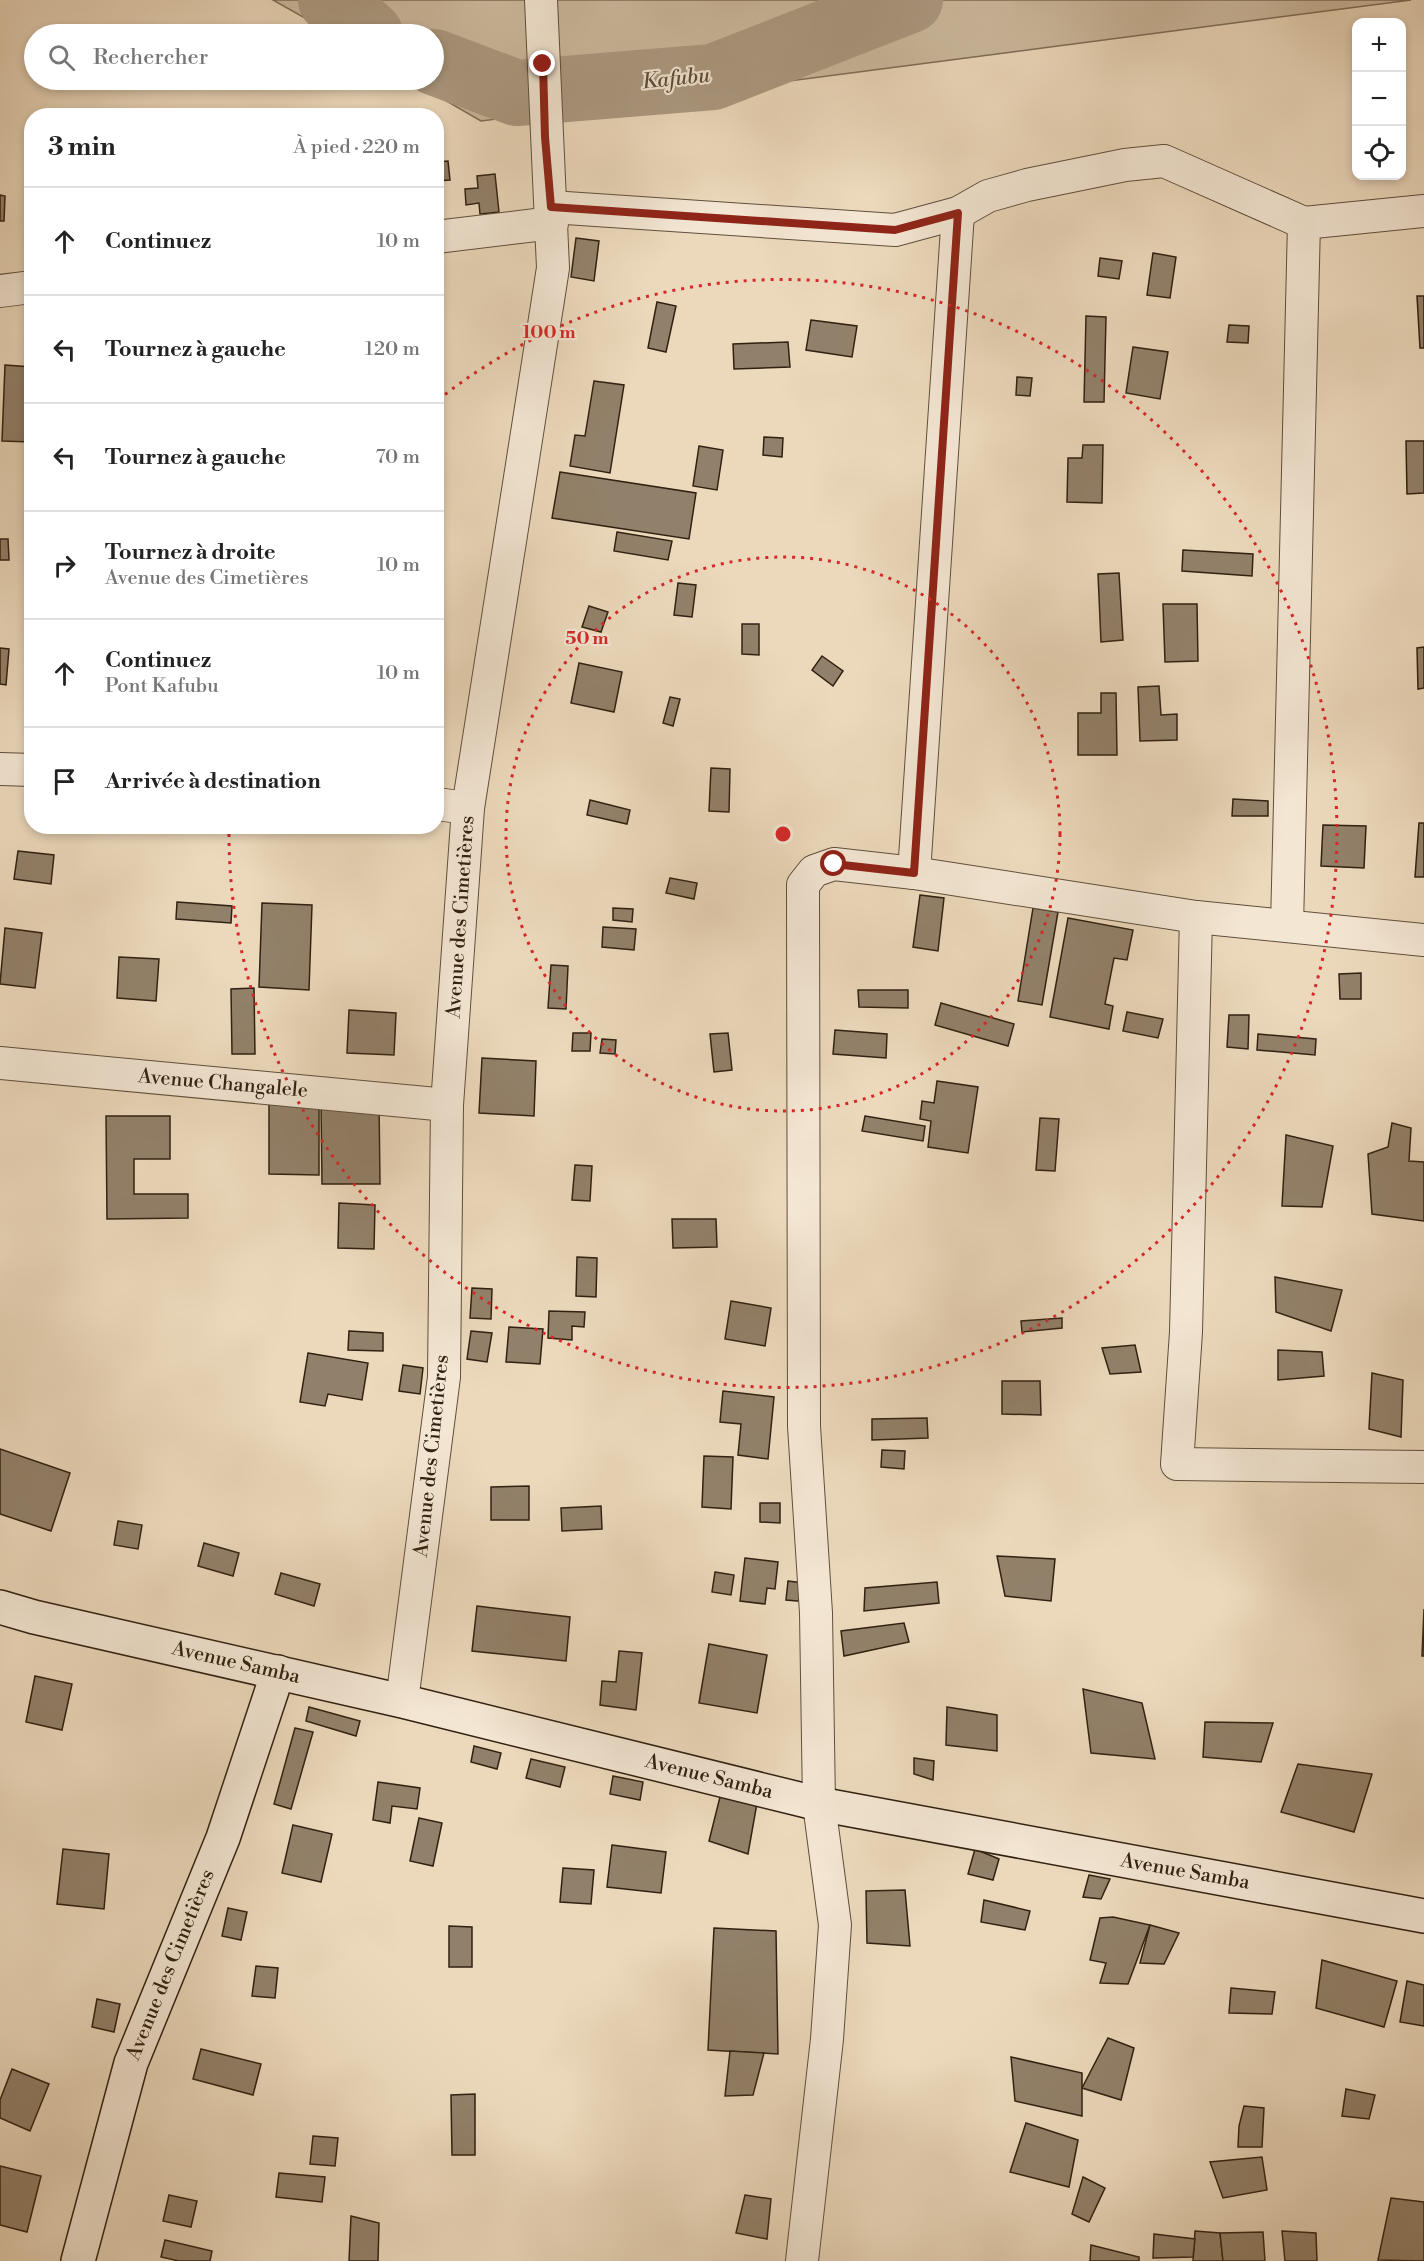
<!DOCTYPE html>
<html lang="fr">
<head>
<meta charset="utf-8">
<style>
	:root { --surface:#fff; --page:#f6f6f6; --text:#222; --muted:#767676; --line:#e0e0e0 }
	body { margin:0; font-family:"Libre Bodoni",serif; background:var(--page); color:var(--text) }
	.controls { position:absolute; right:18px; top:18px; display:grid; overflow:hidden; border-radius:12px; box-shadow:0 3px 9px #0003 }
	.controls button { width:54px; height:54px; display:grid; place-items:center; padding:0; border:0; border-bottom:2px solid var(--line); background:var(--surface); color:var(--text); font:30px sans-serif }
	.stop { position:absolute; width:18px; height:18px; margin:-14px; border:4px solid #8f2418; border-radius:50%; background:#fff }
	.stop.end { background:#8f2418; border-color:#fff; box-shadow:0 2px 6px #0008 }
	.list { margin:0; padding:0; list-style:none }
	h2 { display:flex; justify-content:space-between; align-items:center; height:78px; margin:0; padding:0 24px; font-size:26px }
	h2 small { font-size:20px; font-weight:400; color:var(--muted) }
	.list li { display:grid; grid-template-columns:39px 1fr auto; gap:18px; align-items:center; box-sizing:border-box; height:108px; padding:0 24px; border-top:2px solid var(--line) }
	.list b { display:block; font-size:22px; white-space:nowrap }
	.list p { margin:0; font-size:20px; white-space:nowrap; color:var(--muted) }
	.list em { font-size:20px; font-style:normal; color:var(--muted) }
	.icon { flex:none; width:33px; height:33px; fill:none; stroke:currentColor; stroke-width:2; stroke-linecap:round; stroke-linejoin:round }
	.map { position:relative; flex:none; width:1424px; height:2261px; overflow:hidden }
	.search { position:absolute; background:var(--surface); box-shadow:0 3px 9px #0003; left:24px; top:24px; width:420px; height:66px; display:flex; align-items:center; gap:15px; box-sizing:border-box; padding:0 21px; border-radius:33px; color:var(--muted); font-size:22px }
	.panel { position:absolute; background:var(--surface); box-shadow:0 3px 9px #0003; left:24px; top:108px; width:420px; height:726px; border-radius:24px }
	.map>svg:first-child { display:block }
	.green { fill:#ccba9f; stroke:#7e6e58; stroke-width:1.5 }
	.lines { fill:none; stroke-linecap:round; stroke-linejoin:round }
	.river { stroke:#ac9a82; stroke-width:66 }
	.building { fill:#92816a; stroke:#312111; stroke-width:1.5 }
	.street-casing { stroke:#604f3c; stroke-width:34 }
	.secondary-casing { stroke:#312111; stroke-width:36 }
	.street { stroke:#f3e6d3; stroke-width:32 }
	.secondary { stroke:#f3e6d3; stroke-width:33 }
	.route { stroke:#8f2418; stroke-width:8 }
	.ring { fill:none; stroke:#d62828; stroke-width:3; stroke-dasharray:3 6 }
	.labels { text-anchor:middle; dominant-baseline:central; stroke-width:4.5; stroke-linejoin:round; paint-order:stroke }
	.street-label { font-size:20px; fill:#312111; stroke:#f3e6d3 }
	.water-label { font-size:21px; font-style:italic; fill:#5c4b39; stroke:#f3e6d3 }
	.centre { fill:#d62828; stroke:#f3e6d3; stroke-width:3 }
	.ring-label { font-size:18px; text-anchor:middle; font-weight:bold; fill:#d62828; stroke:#f3e6d3; stroke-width:4.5; stroke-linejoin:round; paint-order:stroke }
</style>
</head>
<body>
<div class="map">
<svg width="1424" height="2261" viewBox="0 0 1424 2261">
	<rect width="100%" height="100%" fill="#ecd9bc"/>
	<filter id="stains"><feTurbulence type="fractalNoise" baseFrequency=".00333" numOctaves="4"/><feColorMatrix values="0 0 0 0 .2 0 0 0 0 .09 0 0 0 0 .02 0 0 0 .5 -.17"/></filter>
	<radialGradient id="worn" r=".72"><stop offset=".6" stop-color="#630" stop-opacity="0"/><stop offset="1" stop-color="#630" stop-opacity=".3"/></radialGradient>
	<path class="green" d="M273 0H1411L481 121 410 80H434V34H333Z"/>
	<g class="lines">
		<g class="river">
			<path d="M331 0 370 34"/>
			<path d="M434 62 517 93 713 77 910 0"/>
		</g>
	</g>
	<g class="building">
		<path d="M448 161 450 180 436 181V162Z"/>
		<path d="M495 174 499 212 480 214 479 203 466 205 465 189 478 188 477 176Z"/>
		<path d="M0 195 5 196 4 221H0Z"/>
		<path d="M576 238 599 241 594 281 571 277Z"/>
		<path d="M1153 253 1176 257 1170 298 1147 295Z"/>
		<path d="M1100 258 1122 261 1119 279 1098 276Z"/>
		<path d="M1417 296H1424V348H1420Z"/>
		<path d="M657 302 676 306 666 352 648 348Z"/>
		<path d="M1086 316 1106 317 1104 402H1084Z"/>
		<path d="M811 320 857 326 852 357 806 350Z"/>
		<path d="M1229 325 1249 326 1248 343 1227 342Z"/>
		<path d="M788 342 790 367 734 369 733 344Z"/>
		<path d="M1133 347 1168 352 1160 399 1126 393Z"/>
		<path d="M5 365 32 367 31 442 2 441Z"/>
		<path d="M1017 377 1032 378 1030 396 1016 395Z"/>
		<path d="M594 381 624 385 610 473 570 466 575 435 585 436Z"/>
		<path d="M764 437 783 438 782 457 763 455Z"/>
		<path d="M1406 441H1424V493L1407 494Z"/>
		<path d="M1083 445H1103L1102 503 1067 502 1068 458H1082Z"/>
		<path d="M699 446 723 450 717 490 693 486Z"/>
		<path d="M560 472 696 493 689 539 552 518Z"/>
		<path d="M617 532 672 541 668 560 614 551Z"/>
		<path d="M0 539H8L9 560H0Z"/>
		<path d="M1183 550 1253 554 1252 576 1182 571Z"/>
		<path d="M1119 573 1123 640 1101 642 1098 574Z"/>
		<path d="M678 583 696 585 692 617 674 615Z"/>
		<path d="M1163 604H1197L1198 661 1165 662Z"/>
		<path d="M589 606 608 612 601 632 582 627Z"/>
		<path d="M742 624H759V655L742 654Z"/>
		<path d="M1424 647V688L1418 689 1417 648Z"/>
		<path d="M0 648 9 649 6 685 0 684Z"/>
		<path d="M822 656 843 671 833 686 812 670Z"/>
		<path d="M579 663 622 672 614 712 571 703Z"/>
		<path d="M1159 686 1161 715 1177 714V740L1140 741 1138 687Z"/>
		<path d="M1101 693H1116L1117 755H1078V713H1101Z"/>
		<path d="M670 697 680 699 673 726 663 723Z"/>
		<path d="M711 768 730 769 729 812 709 811Z"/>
		<path d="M1233 799 1268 801V816H1232Z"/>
		<path d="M590 800 630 810 627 824 587 815Z"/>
		<path d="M1419 823H1424V877H1415Z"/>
		<path d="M1323 825 1366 826 1364 868 1321 866Z"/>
		<path d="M18 851 54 855 51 884 14 879Z"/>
		<path d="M670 878 697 883 694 899 666 893Z"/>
		<path d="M920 895 944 898 938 951 913 947Z"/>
		<path d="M177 902 232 906 231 923 176 919Z"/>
		<path d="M262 903 312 905 309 990 259 987Z"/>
		<path d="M613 908 633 909 632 922 613 920Z"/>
		<path d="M1033 908 1058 912 1042 1005 1018 1001Z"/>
		<path d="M1068 918 1133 930 1127 960 1114 958 1105 1004 1113 1006 1109 1029 1050 1017Z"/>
		<path d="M603 927 636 929 634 950 602 947Z"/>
		<path d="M5 928 42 933 35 988 0 984Z"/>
		<path d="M119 957 159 959 156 1001 117 998Z"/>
		<path d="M551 965 568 966 566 1009 548 1008Z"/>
		<path d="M1361 973V999H1340L1339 974Z"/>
		<path d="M254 988 255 1054H232L231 989Z"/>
		<path d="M858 990H908V1008L859 1007Z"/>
		<path d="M941 1003 1014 1024 1008 1046 935 1025Z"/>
		<path d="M349 1010 396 1013 394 1055 347 1053Z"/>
		<path d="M1127 1012 1163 1019 1158 1038 1123 1031Z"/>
		<path d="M1229 1015H1249L1248 1049 1227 1047Z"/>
		<path d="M835 1030 887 1034 886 1058 833 1054Z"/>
		<path d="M573 1033H591L590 1051H572Z"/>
		<path d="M728 1033 732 1070 714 1072 710 1034Z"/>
		<path d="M1258 1034 1316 1039 1315 1055 1257 1050Z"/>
		<path d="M602 1039 616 1040 615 1054 600 1053Z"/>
		<path d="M482 1058 536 1061 534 1116 479 1113Z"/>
		<path d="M937 1081 978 1087 968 1153 928 1147 931 1121 920 1119 922 1101 934 1103Z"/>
		<path d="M269 1095 319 1096V1175L269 1174Z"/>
		<path d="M379 1100 380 1184H322L321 1101Z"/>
		<path d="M106 1116H170V1159H134V1194H188V1218L107 1219Z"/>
		<path d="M865 1116 925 1126 923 1141 862 1131Z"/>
		<path d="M1040 1118 1059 1119 1055 1171 1036 1170Z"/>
		<path d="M1392 1123 1411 1128 1409 1161 1424 1162V1221L1372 1214 1368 1154 1388 1147Z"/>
		<path d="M1286 1135 1333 1146 1322 1207 1282 1206Z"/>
		<path d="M575 1165 592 1166 590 1201 572 1200Z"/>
		<path d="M339 1203 375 1205 374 1249 338 1248Z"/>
		<path d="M672 1219H716L717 1247 673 1248Z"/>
		<path d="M577 1257 597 1258 596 1297 576 1296Z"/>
		<path d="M1275 1277 1342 1290 1331 1331 1276 1312Z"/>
		<path d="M472 1288 492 1289 491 1319 470 1318Z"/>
		<path d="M731 1301 771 1308 765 1346 725 1339Z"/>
		<path d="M549 1311 585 1312 584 1327 572 1326V1340L548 1338Z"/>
		<path d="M1062 1318V1328L1022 1332 1021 1321Z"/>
		<path d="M509 1327 543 1329 540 1364 506 1362Z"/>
		<path d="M349 1331 383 1333V1351L348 1350Z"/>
		<path d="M471 1331 492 1333 487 1362 467 1359Z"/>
		<path d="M1135 1345 1141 1372 1110 1374 1102 1348Z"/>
		<path d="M1278 1350 1322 1352 1324 1376 1278 1380Z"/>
		<path d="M308 1353 368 1363 362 1400 328 1394 325 1406 300 1402Z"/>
		<path d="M403 1365 423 1368 420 1394 399 1391Z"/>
		<path d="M1372 1373 1403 1380 1401 1437 1369 1429Z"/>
		<path d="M1002 1381H1040L1041 1415 1002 1414Z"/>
		<path d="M723 1391 774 1397 768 1459 738 1455 741 1424 720 1422Z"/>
		<path d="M927 1418 928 1438 872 1440V1419Z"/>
		<path d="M0 1449 70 1473 51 1531 0 1514Z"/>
		<path d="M882 1450 905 1451 904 1469 881 1467Z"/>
		<path d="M704 1456 733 1457 731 1509 702 1507Z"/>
		<path d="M529 1486V1520H491V1487Z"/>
		<path d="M760 1503H780V1523L760 1522Z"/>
		<path d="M601 1506 602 1529 562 1531 561 1508Z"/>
		<path d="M118 1521 142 1525 138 1549 114 1545Z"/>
		<path d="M204 1543 239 1553 233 1576 198 1566Z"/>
		<path d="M997 1556 1055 1559 1051 1601 1005 1596Z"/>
		<path d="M745 1558 778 1562 775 1589 767 1588 765 1604 740 1601Z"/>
		<path d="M715 1572 734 1575 731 1595 712 1592Z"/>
		<path d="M281 1573 320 1584 314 1606 275 1594Z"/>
		<path d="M788 1581 811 1584 809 1602 786 1600Z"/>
		<path d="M937 1582 939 1603 864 1611 865 1588Z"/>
		<path d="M477 1606 570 1617 566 1661 472 1651Z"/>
		<path d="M1424 1609V1656H1422Z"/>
		<path d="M904 1623 909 1642 844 1656 841 1631Z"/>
		<path d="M709 1644 767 1655 757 1713 699 1703Z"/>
		<path d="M619 1651 642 1653 636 1710 600 1705 602 1681 616 1682Z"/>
		<path d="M35 1676 72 1684 62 1730 26 1722Z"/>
		<path d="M1083 1689 1142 1703 1155 1759 1091 1753Z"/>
		<path d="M309 1707 360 1721 356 1736 306 1721Z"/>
		<path d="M947 1707 997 1715V1751L946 1745Z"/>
		<path d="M1205 1722 1273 1723 1261 1762 1203 1757Z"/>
		<path d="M295 1728 313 1732 291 1809 274 1804Z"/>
		<path d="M474 1746 501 1753 497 1769 471 1762Z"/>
		<path d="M914 1758 934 1761 933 1780 914 1774Z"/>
		<path d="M531 1759 565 1767 560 1787 526 1778Z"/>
		<path d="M1298 1764 1372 1774 1354 1832 1281 1812Z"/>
		<path d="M613 1776 643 1782 640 1800 610 1794Z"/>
		<path d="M378 1782 420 1788 417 1809 392 1806 390 1823 373 1820Z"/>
		<path d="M721 1793 757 1803 748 1854 709 1841Z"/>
		<path d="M419 1818 442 1823 433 1866 410 1861Z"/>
		<path d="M293 1825 332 1834 321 1882 282 1873Z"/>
		<path d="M612 1845 666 1852 661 1893 607 1887Z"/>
		<path d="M63 1849 109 1854 104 1909 57 1904Z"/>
		<path d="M975 1849 999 1859 993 1880 968 1874Z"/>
		<path d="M563 1868 594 1870 591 1904 560 1902Z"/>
		<path d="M1089 1875 1110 1879 1101 1899 1083 1897Z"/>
		<path d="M905 1890 910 1946 867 1943 866 1891Z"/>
		<path d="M984 1900 1030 1911 1025 1930 981 1922Z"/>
		<path d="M228 1908 247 1912 241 1940 222 1936Z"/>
		<path d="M1113 1917 1150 1925 1128 1984 1100 1983 1106 1963 1090 1960 1100 1918Z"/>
		<path d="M1150 1925 1179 1933 1164 1964 1140 1963Z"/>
		<path d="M449 1926 472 1927V1967H449Z"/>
		<path d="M714 1928 776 1931 778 2054 708 2050Z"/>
		<path d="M1322 1960 1397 1981 1384 2027 1316 2008Z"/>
		<path d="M256 1966 278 1968 275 1998 252 1996Z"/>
		<path d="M1407 1981 1424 1985V2026L1400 2022Z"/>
		<path d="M1231 1988 1275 1992 1272 2014 1229 2013Z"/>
		<path d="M97 1999 120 2004 114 2032 92 2027Z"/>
		<path d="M1108 2038 1134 2048 1121 2100 1082 2088Z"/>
		<path d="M201 2049 261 2064 253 2095 193 2079Z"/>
		<path d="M730 2051 764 2053 753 2095 725 2096Z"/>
		<path d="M1011 2057 1082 2073V2116L1015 2101Z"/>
		<path d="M12 2069 49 2084 30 2131 0 2118V2100Z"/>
		<path d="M1346 2089 1375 2095 1369 2119 1342 2116Z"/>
		<path d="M475 2094V2155H452L451 2095Z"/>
		<path d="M1244 2106 1264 2108 1262 2147H1238L1239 2126Z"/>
		<path d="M1026 2123 1078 2140 1069 2187 1010 2172Z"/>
		<path d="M313 2136 338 2138 335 2166 310 2164Z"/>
		<path d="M1262 2157 1267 2190 1223 2198 1210 2162Z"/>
		<path d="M0 2166 41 2176 27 2232 0 2225Z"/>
		<path d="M279 2173 325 2177 322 2202 276 2197Z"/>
		<path d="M1083 2177 1105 2188 1089 2222 1072 2214Z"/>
		<path d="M169 2195 197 2201 191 2227 163 2221Z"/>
		<path d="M745 2195 771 2199 767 2239 736 2233Z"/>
		<path d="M1391 2198 1424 2202V2261L1378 2260Z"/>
		<path d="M351 2216 379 2223 378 2261H349Z"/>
		<path d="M1195 2231 1220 2233 1223 2261H1193Z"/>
		<path d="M1282 2231 1316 2233 1317 2261H1285Z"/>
		<path d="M1263 2232 1265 2261H1223L1220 2233Z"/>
		<path d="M1154 2234 1195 2239 1193 2257 1153 2258Z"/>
		<path d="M165 2240 212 2251 210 2261H179L161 2257Z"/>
		<path d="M1091 2245 1139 2257V2261H1090Z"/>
	</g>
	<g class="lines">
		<g class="street-casing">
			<g id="street">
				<path d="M551 207 895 230 958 213 988 196 1027 185 1125 165 1164 161 1304 223 1424 211"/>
				<path d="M436 237 552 223"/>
				<path d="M0 291 32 287"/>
				<path d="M0 769 32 770"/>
				<path d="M436 804 468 808"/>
				<path d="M914 873 958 213"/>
				<path d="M1196 917 1186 1332 1177 1464 1424 1467"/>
				<path d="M1287 926 1304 223"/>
				<path d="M0 1063 447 1105"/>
				<path d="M402 1701 444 1377 447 1105 468 808 553 268 541 0"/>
				<path d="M802 2261 827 2039 835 1925 819 1804 816 1613 804 1426 803 885 814 871 834 864 914 873 1196 917 1424 940"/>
			</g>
		</g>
		<g class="secondary-casing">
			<g id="secondary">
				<path d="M0 1607 34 1617 402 1701 819 1804 1424 1916"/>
				<path d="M78 2261 131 2063 223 1838 278 1672"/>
			</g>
		</g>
		<use href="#street" class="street"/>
		<use href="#secondary" class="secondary"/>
	</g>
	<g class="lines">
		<path class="route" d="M543 64 545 137 551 207 895 230 958 213 914 873 834 864"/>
	</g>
	<g class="ring">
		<circle cx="783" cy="834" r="277"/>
		<path d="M438 400A554 554 0 1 1 229 829"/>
	</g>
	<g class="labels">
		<g class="street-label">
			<text transform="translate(461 917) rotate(-86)">Avenue des Cimetières</text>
			<text transform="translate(223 1084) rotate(5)">Avenue Changalele</text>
			<text transform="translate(432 1456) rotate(-84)">Avenue des Cimetières</text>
			<text transform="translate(236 1663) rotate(13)">Avenue Samba</text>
			<text transform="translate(709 1777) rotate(14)">Avenue Samba</text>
			<text transform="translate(1185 1872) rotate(10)">Avenue Samba</text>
			<text transform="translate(171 1965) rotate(-68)">Avenue des Cimetières</text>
		</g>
		<g class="water-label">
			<text transform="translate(676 79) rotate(-6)">Kafubu</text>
		</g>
	</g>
	<circle cx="783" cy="834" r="9" class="centre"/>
	<g class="ring-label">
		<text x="549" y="338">100 m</text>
		<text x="587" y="644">50 m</text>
	</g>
	<rect width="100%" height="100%" filter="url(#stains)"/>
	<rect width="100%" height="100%" fill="url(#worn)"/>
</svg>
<div class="controls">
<button>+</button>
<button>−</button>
<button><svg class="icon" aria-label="locate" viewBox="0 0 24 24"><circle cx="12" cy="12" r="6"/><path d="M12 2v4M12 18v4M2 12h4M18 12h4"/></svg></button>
</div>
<div class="stop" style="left:834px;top:864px"></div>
<div class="stop end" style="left:543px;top:64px"></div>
<div class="search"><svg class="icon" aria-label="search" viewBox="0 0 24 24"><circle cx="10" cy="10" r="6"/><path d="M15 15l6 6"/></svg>Rechercher</div>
<section class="panel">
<h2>3 min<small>À pied · 220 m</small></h2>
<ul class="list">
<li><svg class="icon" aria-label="ahead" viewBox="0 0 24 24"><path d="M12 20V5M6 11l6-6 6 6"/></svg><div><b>Continuez</b></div><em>10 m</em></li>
<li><svg class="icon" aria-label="left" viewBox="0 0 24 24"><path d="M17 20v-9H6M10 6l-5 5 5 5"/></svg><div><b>Tournez à gauche</b></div><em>120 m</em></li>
<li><svg class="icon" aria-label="left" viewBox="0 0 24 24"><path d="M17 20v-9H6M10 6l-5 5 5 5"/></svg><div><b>Tournez à gauche</b></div><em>70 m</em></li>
<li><svg class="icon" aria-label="right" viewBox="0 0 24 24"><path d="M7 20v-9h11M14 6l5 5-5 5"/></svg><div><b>Tournez à droite</b><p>Avenue des Cimetières</p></div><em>10 m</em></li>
<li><svg class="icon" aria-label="ahead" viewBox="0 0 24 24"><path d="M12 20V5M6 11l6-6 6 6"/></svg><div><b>Continuez</b><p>Pont Kafubu</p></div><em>10 m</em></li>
<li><svg class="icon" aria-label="arrive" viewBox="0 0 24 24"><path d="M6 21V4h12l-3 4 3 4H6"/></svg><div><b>Arrivée à destination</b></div></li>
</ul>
</section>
</div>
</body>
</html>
